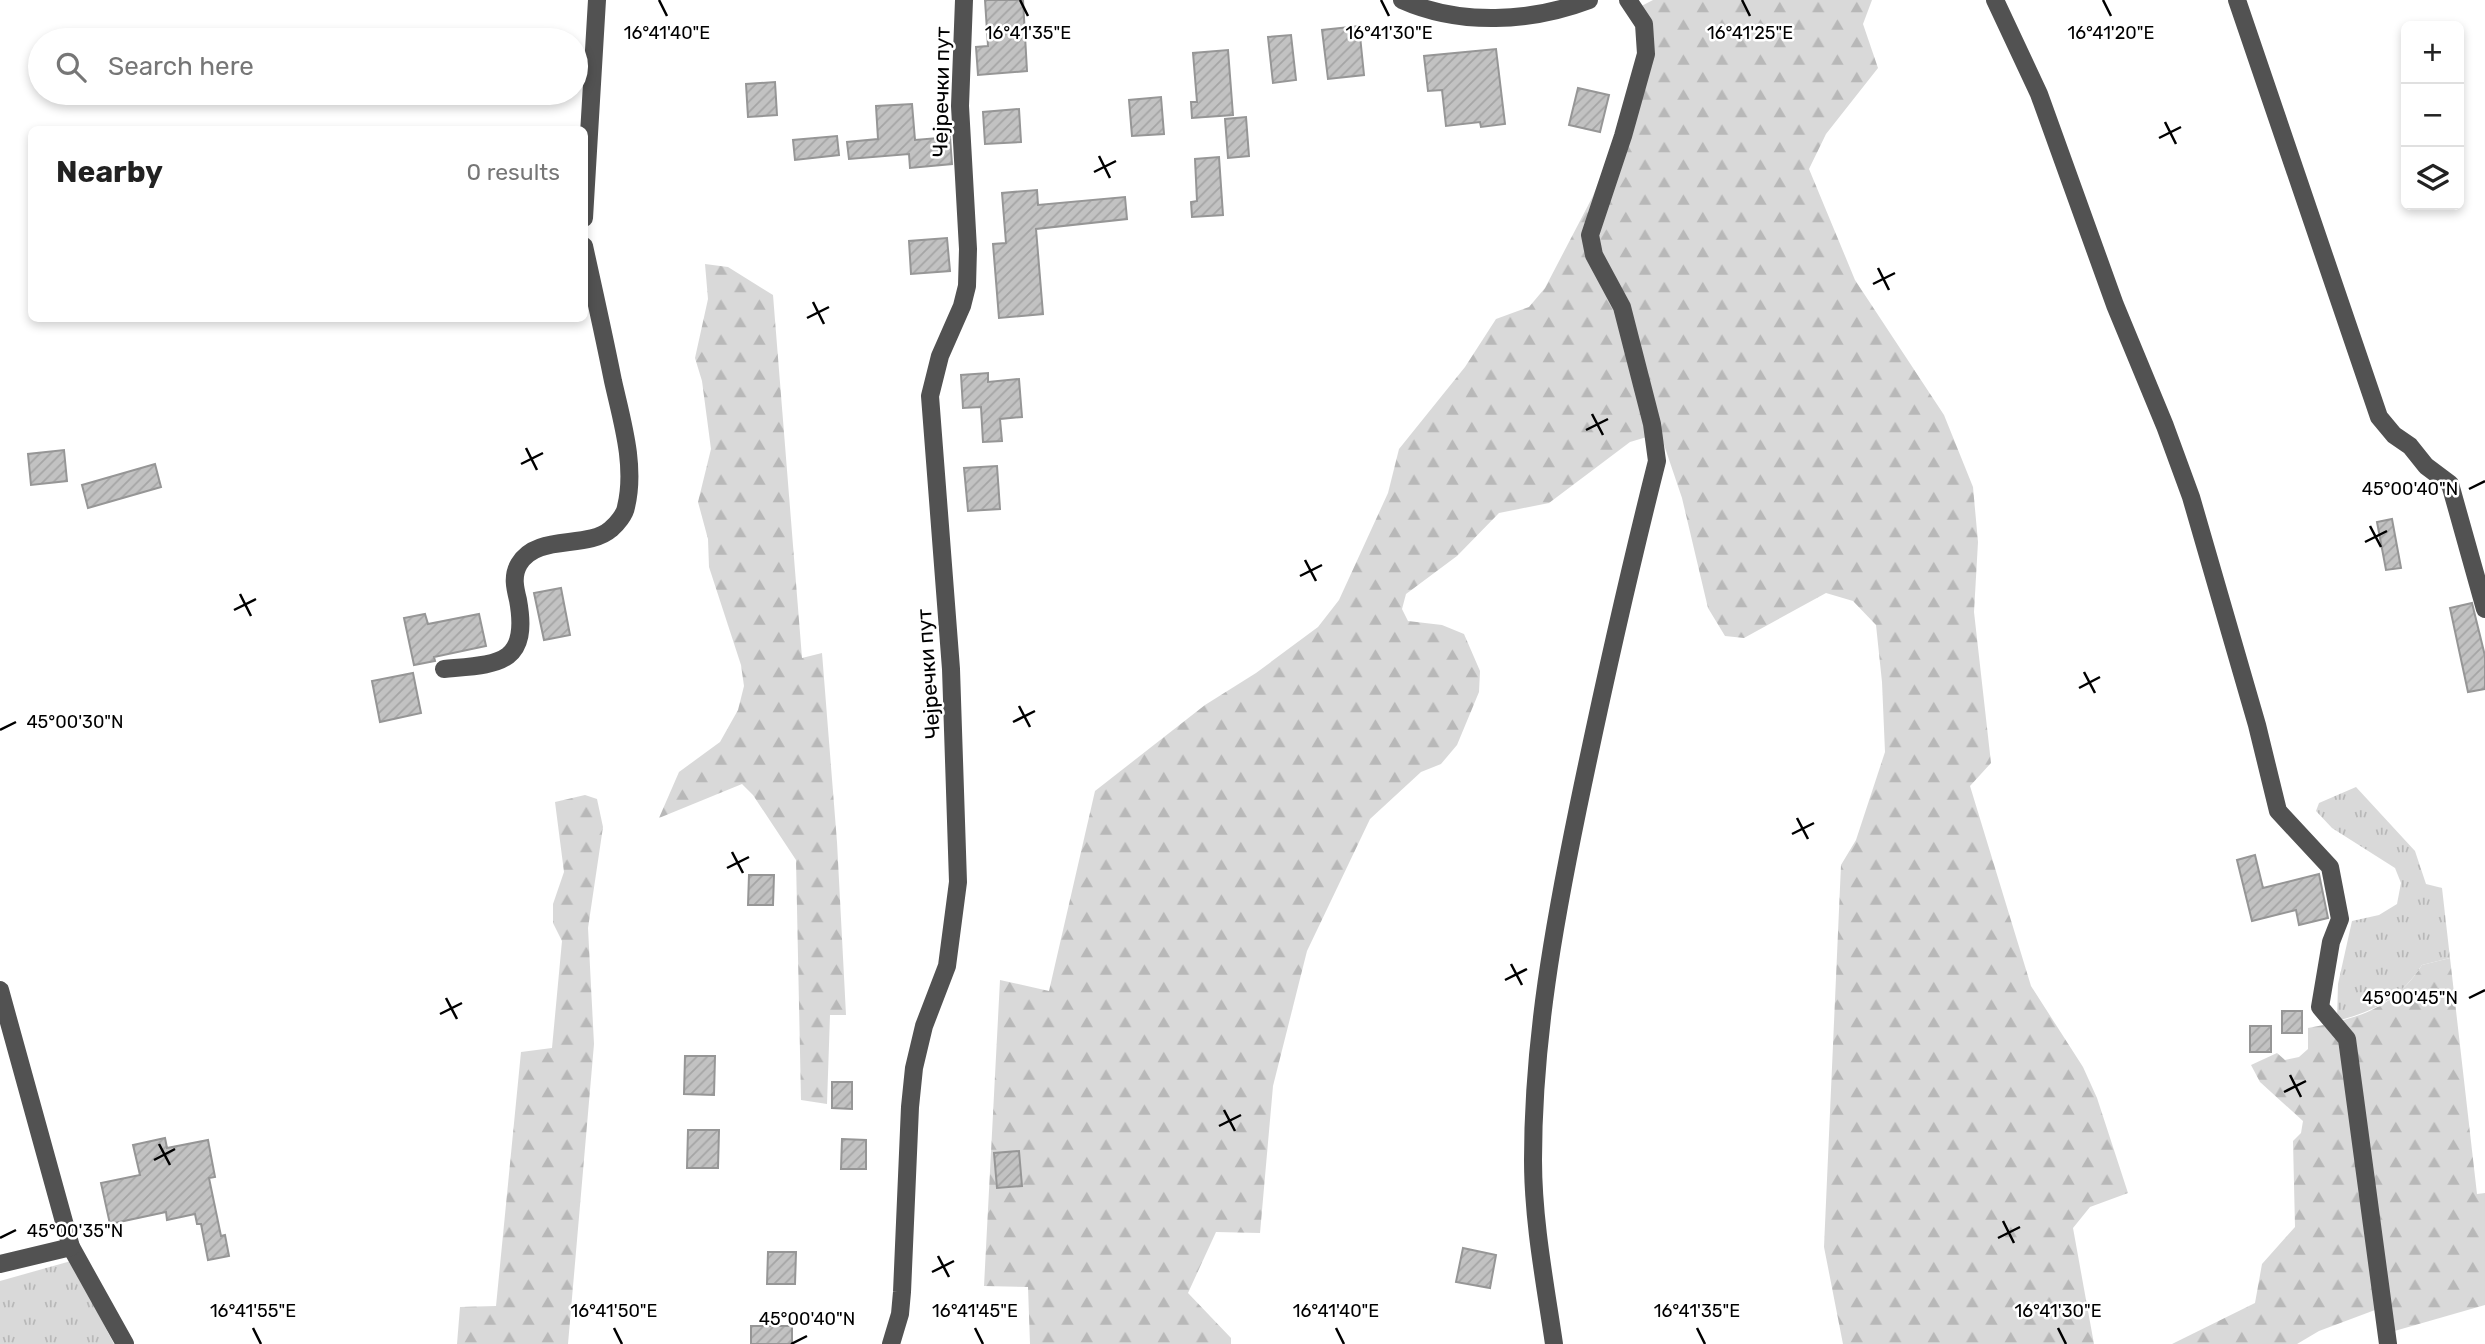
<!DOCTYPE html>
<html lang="en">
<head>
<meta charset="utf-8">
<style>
	:root { --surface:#fff; --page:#f2f2f2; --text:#222; --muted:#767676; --line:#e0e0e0 }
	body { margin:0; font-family:Rubik,sans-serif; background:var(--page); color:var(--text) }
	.controls { position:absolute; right:21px; top:21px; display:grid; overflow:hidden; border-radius:10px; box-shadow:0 4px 10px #0003 }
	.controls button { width:63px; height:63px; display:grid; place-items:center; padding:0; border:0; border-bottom:2px solid var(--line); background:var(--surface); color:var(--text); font:35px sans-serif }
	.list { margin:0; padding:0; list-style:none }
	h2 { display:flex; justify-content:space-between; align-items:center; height:91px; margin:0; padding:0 28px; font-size:30px }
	h2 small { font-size:23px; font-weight:400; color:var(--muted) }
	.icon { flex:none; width:38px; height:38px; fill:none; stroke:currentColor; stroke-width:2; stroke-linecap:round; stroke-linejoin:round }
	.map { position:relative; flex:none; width:2485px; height:1344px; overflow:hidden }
	.search { position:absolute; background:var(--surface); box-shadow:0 4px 10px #0003; left:28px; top:28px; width:560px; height:77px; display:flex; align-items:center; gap:18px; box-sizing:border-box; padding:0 24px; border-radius:38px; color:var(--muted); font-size:26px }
	.panel { position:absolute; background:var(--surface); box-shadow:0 4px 10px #0003; left:28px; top:126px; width:560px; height:196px; border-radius:10px }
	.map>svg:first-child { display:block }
	.grass { fill:url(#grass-tufts) }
	.forest { fill:url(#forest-firs) }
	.building { fill:url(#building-hatch); stroke:#969696; stroke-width:2 }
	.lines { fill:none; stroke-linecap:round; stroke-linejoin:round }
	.minor { stroke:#525252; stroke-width:18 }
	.ticks { fill:none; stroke:#000; stroke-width:2.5 }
	.labels { text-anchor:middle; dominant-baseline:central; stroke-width:5; stroke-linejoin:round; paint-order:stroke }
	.street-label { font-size:21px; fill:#000; stroke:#fff }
	.ticks-label { font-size:18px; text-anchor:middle; fill:#000; stroke:#fff; stroke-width:5; stroke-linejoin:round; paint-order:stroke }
</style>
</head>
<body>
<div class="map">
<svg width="2485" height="1344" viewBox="0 0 2485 1344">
	<defs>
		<pattern id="grass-tufts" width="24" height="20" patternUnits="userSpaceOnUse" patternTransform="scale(1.75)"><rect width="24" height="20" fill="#d9d9d9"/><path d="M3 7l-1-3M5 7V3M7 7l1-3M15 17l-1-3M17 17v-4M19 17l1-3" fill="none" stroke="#b8b8b8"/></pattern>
		<pattern id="forest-firs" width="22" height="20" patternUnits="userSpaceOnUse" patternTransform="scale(1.75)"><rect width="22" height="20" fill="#d9d9d9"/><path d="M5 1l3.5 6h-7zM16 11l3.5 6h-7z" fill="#b8b8b8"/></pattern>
		<pattern id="building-hatch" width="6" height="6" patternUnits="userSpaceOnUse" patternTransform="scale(1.75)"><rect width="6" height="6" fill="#c2c2c2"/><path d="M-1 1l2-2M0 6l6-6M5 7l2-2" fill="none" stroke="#a5a5a5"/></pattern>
	</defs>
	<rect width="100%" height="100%" fill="#fff"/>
	<g class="grass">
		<path d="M2356 787 2415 851 2426 884 2442 888 2450 958 2422 965C2400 999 2374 1011 2337 1021L2338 984 2352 921 2379 915 2397 904 2401 883 2395 868 2332 828 2316 811 2319 803Z"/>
		<path d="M71 1261 114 1344H0V1281Z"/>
	</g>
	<g class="forest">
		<path d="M1653 0H1872L1863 24 1878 68 1826 134 1809 169 1855 280 1944 415 1973 487 1978 542 1974 612 1991 763 1970 786 2031 986 2083 1067 2097 1098 2128 1193 2090 1207 2073 1228 2094 1344H1843L1824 1247 1841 865 1856 840 1885 752 1882 682 1876 625 1853 601 1826 593 1744 638 1725 636 1708 608 1682 498 1660 433 1630 442 1549 503 1499 513 1457 556 1406 594 1402 609 1408 621 1442 625 1464 634 1480 671 1479 692 1457 745 1441 764 1421 772 1370 819 1307 951 1273 1086 1260 1233 1216 1232 1188 1293 1231 1338V1344H1030L1028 1287 984 1286 1000 980 1049 991 1095 791 1205 705 1256 673 1318 627 1339 600 1388 493 1399 449 1465 367 1496 319 1529 307 1545 288 1593 196 1618 131 1640 42 1630 12Z"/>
		<path d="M705 264 728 267 773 295 802 658 822 653 837 842 846 1015H830L827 1104 801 1100 796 860 753 795 742 784 659 818 679 772 720 742 738 710 744 686 741 665 709 567 708 539 698 502 711 449 702 381 695 358 708 299Z"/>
		<path d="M585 795 597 799 603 827 588 928 594 1044 568 1344H457L460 1307 496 1306 521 1052 552 1048 562 941 553 923V904L564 872 555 802Z"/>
		<path d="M2450 958 2477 1194 2485 1193V1305L2391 1332 2383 1307 2319 1331 2297 1344H2172L2255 1303 2262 1264 2295 1227 2293 1141 2301 1133 2303 1121 2260 1082 2251 1065 2277 1053 2285 1060 2299 1057 2308 1049V1028C2356 1019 2394 1009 2422 965Z"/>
	</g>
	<g class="building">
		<path d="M985 0H1023L1027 71 978 75 976 47 988 46Z"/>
		<path d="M1359 26 1364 75 1328 79 1322 30Z"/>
		<path d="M1291 35 1296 80 1273 83 1268 37Z"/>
		<path d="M1496 49 1505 124 1481 127 1480 122 1446 126 1442 90 1428 91 1424 56Z"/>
		<path d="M1228 50 1233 115 1192 118 1191 102H1197L1193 53Z"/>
		<path d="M775 82 777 115 748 117 746 84Z"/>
		<path d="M1578 88 1609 95 1600 132 1569 125Z"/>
		<path d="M1161 97 1164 134 1132 136 1129 100Z"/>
		<path d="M912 104 915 140 950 137 952 164 910 168 909 154 849 159 847 142 878 139 876 106Z"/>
		<path d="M1019 109 1021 142 985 144 983 112Z"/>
		<path d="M1246 117 1249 156 1228 158 1225 119Z"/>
		<path d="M837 136 839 155 795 160 793 140Z"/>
		<path d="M1219 157 1223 215 1192 217 1191 202 1197 201 1195 159Z"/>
		<path d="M1037 190 1038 205 1125 197 1127 219 1036 229 1043 314 999 318 993 244 1006 243 1002 193Z"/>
		<path d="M947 238 950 271 911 274 909 241Z"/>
		<path d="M988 373V382L1019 379 1022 417 1000 419 1002 441 983 442 981 407 963 408 961 375Z"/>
		<path d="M64 450 67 481 31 485 28 454Z"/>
		<path d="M155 464 161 487 88 508 82 485Z"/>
		<path d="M997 466 1000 509 968 511 964 468Z"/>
		<path d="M2392 519 2401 568 2386 570 2377 522Z"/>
		<path d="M561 588 570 635 544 640 534 593Z"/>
		<path d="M2472 603 2485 656V689L2468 692 2450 608Z"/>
		<path d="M425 614 428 624 479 614 486 646 434 657 435 661 414 665 404 618Z"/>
		<path d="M413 673 421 713 380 722 372 681Z"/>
		<path d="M2255 855 2263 888 2319 874 2328 918 2299 925 2296 910 2252 921 2237 860Z"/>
		<path d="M749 875H774L773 905H748Z"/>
		<rect x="2282" y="1011" width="20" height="22"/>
		<rect x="2250" y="1026" width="21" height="26"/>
		<path d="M685 1056H715L714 1095 684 1094Z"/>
		<path d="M832 1082H852V1109L832 1108Z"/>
		<path d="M688 1130H719L718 1168H687Z"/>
		<path d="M165 1138 167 1148 208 1140 215 1177 209 1178 221 1236 225 1235 229 1256 208 1260 201 1224H197L195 1214 167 1220 166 1212 110 1224 101 1183 140 1175 133 1145Z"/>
		<path d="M842 1139 866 1140V1169H841Z"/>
		<path d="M1019 1151 1022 1186 997 1188 994 1153Z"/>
		<path d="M1463 1248 1496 1255 1490 1288 1456 1282Z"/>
		<path d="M768 1252H796L795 1284H767Z"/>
		<rect x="751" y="1326" width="41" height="18"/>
	</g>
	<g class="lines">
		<g class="minor">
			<path d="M1402 0C1460 26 1531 22 1589 0"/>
			<path d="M1995 0 2039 94 2115 305 2165 426 2191 497 2257 725 2278 811 2330 867 2340 919 2331 942 2320 1007 2347 1039 2388 1344"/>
			<path d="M2237 0 2379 417 2394 435 2410 446 2426 466 2450 484 2485 609"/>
			<path d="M584 218 597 0"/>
			<path d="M444 669C497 664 530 666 518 600 515 588 512 576 519 564 537 533 587 550 611 529 617 524 625 514 626 507 636 466 622 421 613 381 604 336 594 291 584 246"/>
			<path d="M0 990 71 1247 125 1344"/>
			<path d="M0 1264 71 1247"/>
			<path d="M891 1344 900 1314 902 1292 910 1107 914 1068 924 1026 947 966 958 882 951 669 930 396 940 356 962 306 967 286 968 249 960 106 964 0"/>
			<path d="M1554 1344C1545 1283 1533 1221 1533 1160 1533 1040 1554 925 1578 808 1602 692 1628 576 1657 461L1652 424 1622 307 1594 255 1590 235 1623 136 1646 54 1644 24 1628 0"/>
		</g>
	</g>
	<path class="ticks" d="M659 0 667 16M1020 0 1028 16M1381 0 1389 16M1742 0 1750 16M2103 0 2111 16M2165 122 2176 144M2159 138 2181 127M1099 156 1110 178M1094 172 1116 161M1878 268 1889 290M1873 284 1895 273M813 302 824 324M807 318 829 307M1592 414 1603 435M1586 430 1608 419M526 448 537 470M521 464 543 453M2469 489 2485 481M2370 526 2381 547M2365 542 2387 531M1305 560 1316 581M1300 576 1322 565M240 594 251 616M234 610 256 599M2084 672 2095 693M2079 688 2100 677M1019 706 1030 727M1013 722 1035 711M0 730 16 722M1797 818 1808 839M1792 834 1814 823M732 852 743 873M727 868 749 857M1511 964 1522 985M1505 980 1527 969M446 998 457 1019M2469 998 2485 990M440 1014 462 1003M2290 1075 2301 1097M2284 1092 2306 1081M1224 1110 1235 1131M1219 1126 1241 1115M159 1144 170 1165M154 1160 175 1149M2003 1221 2014 1243M0 1238 16 1230M1998 1238 2020 1227M938 1256 949 1277M932 1272 954 1261M253 1328 261 1344M614 1328 622 1344M975 1328 983 1344M1336 1328 1344 1344M1697 1328 1705 1344M2058 1328 2066 1344M791 1344 807 1336"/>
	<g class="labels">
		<g class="street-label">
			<text transform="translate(941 92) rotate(-89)">Чејречки пут</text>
			<text transform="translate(928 674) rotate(-94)">Чејречки пут</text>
		</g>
	</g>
	<g class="ticks-label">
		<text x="667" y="39">16°41'40"E</text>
		<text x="1028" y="39">16°41'35"E</text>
		<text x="1389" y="39">16°41'30"E</text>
		<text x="1750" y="39">16°41'25"E</text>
		<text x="2111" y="39">16°41'20"E</text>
		<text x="2410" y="495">45°00'40"N</text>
		<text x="75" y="728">45°00'30"N</text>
		<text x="2410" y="1004">45°00'45"N</text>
		<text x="75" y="1237">45°00'35"N</text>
		<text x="253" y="1317">16°41'55"E</text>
		<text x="614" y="1317">16°41'50"E</text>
		<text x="975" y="1317">16°41'45"E</text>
		<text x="1336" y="1317">16°41'40"E</text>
		<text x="1697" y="1317">16°41'35"E</text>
		<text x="2058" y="1317">16°41'30"E</text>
		<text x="807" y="1325">45°00'40"N</text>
	</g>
</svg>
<div class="controls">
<button>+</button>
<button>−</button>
<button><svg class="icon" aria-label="layers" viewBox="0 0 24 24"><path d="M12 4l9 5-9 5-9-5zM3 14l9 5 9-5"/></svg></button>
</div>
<div class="search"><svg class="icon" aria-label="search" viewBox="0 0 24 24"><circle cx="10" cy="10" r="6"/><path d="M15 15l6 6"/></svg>Search here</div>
<section class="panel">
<h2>Nearby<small>0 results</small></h2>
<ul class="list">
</ul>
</section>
</div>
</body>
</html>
